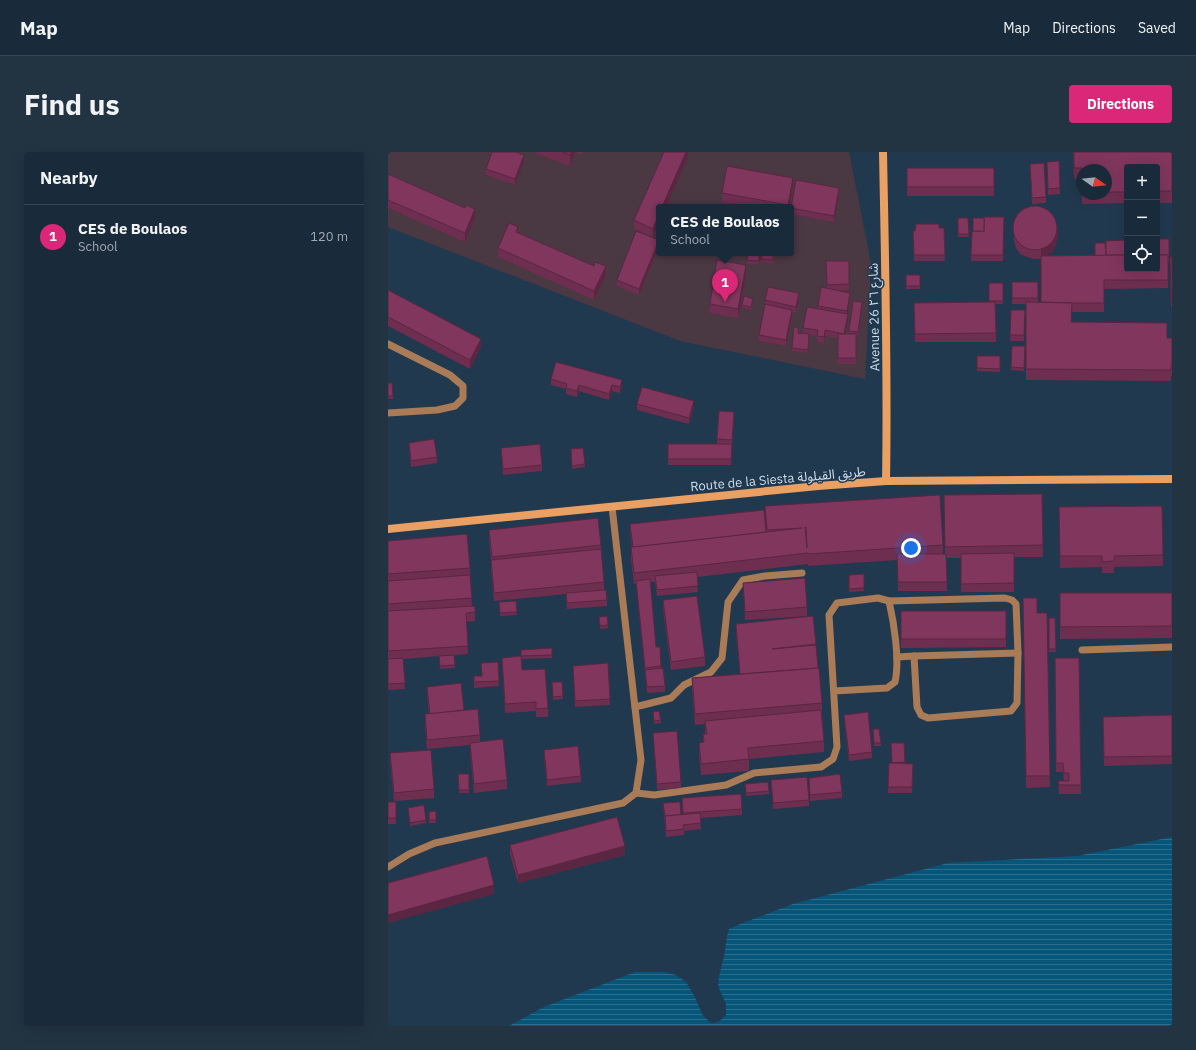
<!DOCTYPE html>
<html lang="en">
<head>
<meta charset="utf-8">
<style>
	:root { --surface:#192b3b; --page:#223342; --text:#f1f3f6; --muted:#9fa7af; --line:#374755; --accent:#db2777 }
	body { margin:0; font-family:"IBM Plex Sans","Noto Sans Arabic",sans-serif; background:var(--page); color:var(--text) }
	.controls { position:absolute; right:12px; top:12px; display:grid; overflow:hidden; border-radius:4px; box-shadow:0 4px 16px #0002 }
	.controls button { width:36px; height:36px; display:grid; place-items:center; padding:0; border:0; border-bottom:1px solid var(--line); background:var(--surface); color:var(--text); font:20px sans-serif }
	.compass { position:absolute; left:688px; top:12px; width:36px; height:36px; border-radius:50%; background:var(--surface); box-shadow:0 4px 16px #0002; rotate:105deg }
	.you { position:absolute; left:523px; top:396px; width:14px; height:14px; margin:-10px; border:3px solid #fff; border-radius:50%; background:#1a73e8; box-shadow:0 0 0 6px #1a73e833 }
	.badge { display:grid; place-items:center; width:26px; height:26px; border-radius:50%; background:var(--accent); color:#fff; font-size:13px; font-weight:700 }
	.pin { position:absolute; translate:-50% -33px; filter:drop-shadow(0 1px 2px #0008) }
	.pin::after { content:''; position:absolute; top:21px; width:14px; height:12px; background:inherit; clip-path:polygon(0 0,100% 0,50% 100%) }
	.popup { position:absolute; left:268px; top:52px; width:138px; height:52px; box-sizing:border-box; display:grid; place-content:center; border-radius:4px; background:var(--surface); filter:drop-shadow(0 1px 3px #0005); font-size:13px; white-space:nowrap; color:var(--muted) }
	.popup b { font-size:15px; color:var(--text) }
	.popup::after { content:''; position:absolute; left:50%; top:100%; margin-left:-8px; border:8px solid transparent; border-top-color:var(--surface) }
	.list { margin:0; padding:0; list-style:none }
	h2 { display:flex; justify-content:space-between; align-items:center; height:52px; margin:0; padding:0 16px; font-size:17px }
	h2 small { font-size:13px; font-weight:400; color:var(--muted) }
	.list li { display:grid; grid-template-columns:26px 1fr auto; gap:12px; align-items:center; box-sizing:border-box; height:64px; padding:0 16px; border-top:1px solid var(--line) }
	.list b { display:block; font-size:15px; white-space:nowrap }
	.list p { margin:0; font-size:13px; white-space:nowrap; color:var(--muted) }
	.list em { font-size:13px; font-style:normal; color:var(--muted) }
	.icon { flex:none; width:22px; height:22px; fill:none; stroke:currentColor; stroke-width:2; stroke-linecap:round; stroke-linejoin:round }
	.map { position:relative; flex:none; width:784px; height:874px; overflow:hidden; border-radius:4px }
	header { display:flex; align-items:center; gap:24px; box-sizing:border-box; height:56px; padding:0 20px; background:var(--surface); border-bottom:1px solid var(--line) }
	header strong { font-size:19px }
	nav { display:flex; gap:22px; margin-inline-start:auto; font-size:14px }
	.intro { display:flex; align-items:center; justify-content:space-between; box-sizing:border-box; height:96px; padding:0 24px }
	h1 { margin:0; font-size:28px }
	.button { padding:10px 18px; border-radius:4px; background:var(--accent); color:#fff; font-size:14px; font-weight:700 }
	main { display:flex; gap:24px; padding:0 24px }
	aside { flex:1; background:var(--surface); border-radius:4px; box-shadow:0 4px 16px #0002 }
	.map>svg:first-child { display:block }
	.education { fill:#4a3843; fill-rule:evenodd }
	.water { fill:url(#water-rules) }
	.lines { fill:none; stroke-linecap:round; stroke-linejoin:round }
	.service { stroke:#a97b56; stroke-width:7 }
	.secondary { stroke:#eaa063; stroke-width:8 }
	.wall { fill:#6e2e50 }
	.shaded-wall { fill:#5a2641 }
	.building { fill:#80365d; stroke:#5a2641; fill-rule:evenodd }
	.labels { text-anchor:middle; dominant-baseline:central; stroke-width:3; stroke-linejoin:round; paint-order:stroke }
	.street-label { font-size:13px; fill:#ccdbe9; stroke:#21394f }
</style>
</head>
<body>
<header>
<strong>Map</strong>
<nav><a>Map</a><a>Directions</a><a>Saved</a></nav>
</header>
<div class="intro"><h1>Find us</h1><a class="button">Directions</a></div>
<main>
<aside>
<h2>Nearby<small></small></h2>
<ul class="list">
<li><span class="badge">1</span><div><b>CES de Boulaos</b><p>School</p></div><em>120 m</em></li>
</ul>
</aside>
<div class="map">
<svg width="784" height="874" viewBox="0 0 784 874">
	<defs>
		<pattern id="water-rules" width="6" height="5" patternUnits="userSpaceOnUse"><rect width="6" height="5" fill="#075579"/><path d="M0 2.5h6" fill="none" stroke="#2a6d8c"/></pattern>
	</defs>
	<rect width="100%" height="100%" fill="#21394f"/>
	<path class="education" d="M0 0H461L483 111 477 227 292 189 0 75ZM271 55H403V101H271Z"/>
	<path class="water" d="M784 685V874H121L156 855 247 820H276L288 823 298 830 307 845 314 862 322 871C330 872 333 868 338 863V852L330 834 331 824 336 805 339 784 341 777 347 774 405 752 560 711 689 704Z"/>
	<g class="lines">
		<g class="service">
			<path d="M0 192 62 223 75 234V246L67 254 49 258 0 261"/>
			<path d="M501 449 617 446 624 448 628 452 630 501 629 551 623 559 540 566 533 563 529 555 526 504 509 505"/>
			<path d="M694 498 784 495"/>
			<path d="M526 504 630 501"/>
			<path d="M247 555 283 546 296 533 323 520 334 506 340 450 355 428 377 424 414 421"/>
			<path d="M248 641 266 643 338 633 366 621 433 615 445 607 449 595 441 463 449 451 490 446 501 449C506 471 512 508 507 530L499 536 446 539"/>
			<path d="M0 715 21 702 47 691 235 651 248 641 253 608 224 355"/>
		</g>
		<g class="secondary">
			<path d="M495 0C497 110 500 219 498 329"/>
			<path d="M0 377 430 334 498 329 784 327"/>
		</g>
	</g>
	<g class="wall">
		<path d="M149 0H194L193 3 187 0 182 14 149 2Z"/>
		<path d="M300 0V5L278 55H271L265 85 246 77V68Z"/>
		<path d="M685 0H784V51H769V15H739V51L694 52V42H718V18L694 27H686Z"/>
		<path d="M136 9 127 33 98 23V17Z"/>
		<path d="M671 9 672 42 660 43 659 10Z"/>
		<path d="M642 12 658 45V51L644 52Z"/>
		<rect x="519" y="16" width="87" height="28"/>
		<path d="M0 22 87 65 77 90 0 56Z"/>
		<path d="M405 34 401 55H364L334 50V41Z"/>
		<path d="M451 42 446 70 403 62V55Z"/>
		<path d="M616 65 615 109H583L584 79H585L596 66Z"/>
		<path d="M570 66H580L581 85H570Z"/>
		<path d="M626 73 670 85 668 92 665 99 658 104 718 103 739 88 781 87V110H780V136L716 137V160H684L683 170 779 186H784V224H783V229L638 228V152H624V130H650V150H653V107H646L639 105 632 102 628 96 626 89Z"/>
		<path d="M551 76H556L557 109H526L525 79Z"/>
		<path d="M130 80 218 123 206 148 110 105V96Z"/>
		<path d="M271 94 251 143 229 134V128Z"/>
		<path d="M360 101H371V112H359Z"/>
		<path d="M374 101 385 102V111L373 110Z"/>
		<path d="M782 105H784V155H783Z"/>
		<path d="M438 109H461V138H450L462 146 459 162 460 168 457 182H461V179L474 153 470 183H468V212H450V186L437 184 436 191 429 190V184L421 183 420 201 404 199V196L410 181 419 182 415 181V176L430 157V154L439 136Z"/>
		<path d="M358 122 350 166 322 161V152Z"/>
		<rect x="518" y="123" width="14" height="14"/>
		<path d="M601 131H615V152H607L608 190H527L526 151 601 150Z"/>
		<path d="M0 138 93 195 82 217 0 174Z"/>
		<path d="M411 147 408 160H404V164L398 194 371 189V183L377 152V148Z"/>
		<path d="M365 150 363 158 354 156V153Z"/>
		<path d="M623 158H637L636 189H622Z"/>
		<path d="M624 194H637L636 219 623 218Z"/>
		<path d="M589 204H612V220L589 219Z"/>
		<path d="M168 210 234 234 232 241 224 239 221 248 191 239 189 245 178 242V237L163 233V227Z"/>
		<path d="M0 231 5 244V247H0Z"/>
		<path d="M249 252 306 255 301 272 249 258Z"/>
		<path d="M346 266 344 294 343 313H280V292H329V287Z"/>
		<path d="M21 291 49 305V311L23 315 21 297Z"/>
		<path d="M113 296 154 313V319L115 323Z"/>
		<path d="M195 296 197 315 184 317 183 297Z"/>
		<path d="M654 342 655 405H626V440H573V406H558L559 439H510L509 408 420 414V412L309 425 310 440 269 444 267 430H262L268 495H272L273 516 277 534V540L259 541 248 432H246L243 407V395H244L242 380V372L378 380 377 354 555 393V402H557L556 343Z"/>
		<path d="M774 354 775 414 726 415V421H714V415L672 416 671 355Z"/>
		<path d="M101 378 213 393 216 430V438L219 448V454L179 457 178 442 106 449 103 417V408L101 386Z"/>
		<path d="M0 389 82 416 84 454 87 460V469L78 470 80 502 66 503 67 516 52 517 51 504 15 507 17 537 0 538Z"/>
		<path d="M476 422V439L461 440V423Z"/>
		<path d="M355 431 419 455V464L357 468Z"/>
		<path d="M672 441H784V486L672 487Z"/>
		<path d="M635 446 649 461H659L662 635 638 636Z"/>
		<path d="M275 448 317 505V514L283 518 275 457Z"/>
		<path d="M128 449 129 463 112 464 111 450Z"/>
		<path d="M513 459H618V495L513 496Z"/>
		<path d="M425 464 434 551V561L436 589V600L361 607V619L313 623 311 602V591L315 590V582H317V572L307 573 304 538V526L352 522 348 481V472Z"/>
		<path d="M211 465 220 473V476L212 477Z"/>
		<path d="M661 466H667L668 500H661Z"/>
		<path d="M164 496V506L134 507V518L160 556V565H148V559L117 561 114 506 133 504Z"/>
		<path d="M667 506H691L693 642H671L670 629H676L675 620H668Z"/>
		<path d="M110 510 111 534 86 536V524H94Z"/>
		<path d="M185 514 222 547V553L187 555Z"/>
		<path d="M164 530H174L175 547 165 548Z"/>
		<path d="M39 535 76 559 92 583V590L119 628V637L86 641 82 600V593L39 597 37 571V562H41L39 541Z"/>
		<path d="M265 560 273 568V571L266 572Z"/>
		<path d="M456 563 484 600V606L461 609 456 569Z"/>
		<path d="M784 563V612L716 614 715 565Z"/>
		<path d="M485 580 493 591V594H486Z"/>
		<path d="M265 581 293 630V636L269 638Z"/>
		<path d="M503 591H516L517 612H525L524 641H500L501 611H504Z"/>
		<path d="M156 598 193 624V630L159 634 156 604Z"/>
		<path d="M2 601 46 637V646L6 649 2 610Z"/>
		<path d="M70 622H81V641H71Z"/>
		<path d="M421 626 454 640V646L422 649Z"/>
		<path d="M383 628 421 648V654L385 657Z"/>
		<path d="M357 635 381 639V642L358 644Z"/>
		<path d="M294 646 354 657V663L312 666 313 677 296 679V683L278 685 275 651 293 663H295Z"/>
		<path d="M0 650 8 666V672H0Z"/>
		<path d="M20 656 38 668V671L22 674Z"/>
		<path d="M41 660 48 668V671H41Z"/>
		<path d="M122 693 237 703 130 731 122 702Z"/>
	</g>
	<g class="shaded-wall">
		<path d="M183 0H187L182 14V3Z"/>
		<path d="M298 0H300V5L278 55H274Z"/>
		<path d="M136 3V9L127 33V27Z"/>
		<path d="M405 26V34L401 55H400Z"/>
		<path d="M451 36V42L446 70V64Z"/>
		<path d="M87 57V65L77 90V81Z"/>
		<path d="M271 62V71L265 85V77Z"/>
		<path d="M670 76V85L668 92 665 99 659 104 653 107V98Z"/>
		<path d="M271 88V94L251 143V137Z"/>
		<path d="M358 113V122L350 166V157Z"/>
		<path d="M218 114V123L206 148V139Z"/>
		<path d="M411 141V147L408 160V155Z"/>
		<path d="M462 141V146L459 165V159Z"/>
		<path d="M404 158V164L398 194V188Z"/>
		<path d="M460 162V168L456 188V182Z"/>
		<path d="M437 178V184L436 191V185Z"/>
		<path d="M93 187V195L82 217V208Z"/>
		<path d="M234 228V234L232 241V235Z"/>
		<path d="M191 233V239L189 245V239Z"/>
		<path d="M224 233V239L221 248V242Z"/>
		<path d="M306 249V255L301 272V266Z"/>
		<path d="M237 694V703L130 731V723Z"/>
		<path d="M106 733V742L0 771V763Z"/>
	</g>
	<g class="building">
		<path d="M104 0H127L136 3 127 27 98 17Z"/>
		<path d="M174 0H183L182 3Z"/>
		<path d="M276 0H298L274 55H271V62L265 77 246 68Z"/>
		<path d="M686 0H784V39H769V15H739V40H718V18H694V26V16H686Z"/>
		<path d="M671 9 672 36 660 37 659 10Z"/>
		<path d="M656 11 658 45 644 46 642 12Z"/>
		<path d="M339 14 405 26 400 53 334 41Z"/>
		<rect x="519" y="16" width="87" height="19"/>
		<path d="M0 22 77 56 78 53 87 57 77 81 0 48Z"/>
		<path d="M408 28 451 36 446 64 403 56Z"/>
		<circle cx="647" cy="76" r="22"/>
		<path d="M596 65H616L615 103H583L584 79H596Z"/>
		<path d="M570 66H580L581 82H570Z"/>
		<rect x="585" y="66" width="11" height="13"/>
		<path d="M121 71 130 75 128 80 206 114 207 110 218 114 206 139 110 96Z"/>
		<path d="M528 72H551V76H556L557 103H526L525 79H527Z"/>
		<path d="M248 79 271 88 251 137 229 128Z"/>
		<path d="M769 87H781V104H780V103H769Z"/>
		<path d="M739 88V103H718V89Z"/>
		<path d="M707 91H717L718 104H707Z"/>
		<path d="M360 101H371V109L359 108Z"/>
		<path d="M374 101 385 102V108L373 107Z"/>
		<path d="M739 103V117H769V103H780V128H716V151H684L653 150V104Z"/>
		<path d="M782 105H784V149H783Z"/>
		<path d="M329 108 358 113 350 157 322 152Z"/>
		<path d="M438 109H461V132L439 133Z"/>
		<rect x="518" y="123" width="14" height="11"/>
		<rect x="624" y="130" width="26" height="16"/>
		<rect x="601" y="131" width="14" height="18"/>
		<path d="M380 135 411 141 408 155 377 148Z"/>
		<path d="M433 135 462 141 459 159 430 154Z"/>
		<path d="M0 138 93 187 82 208 0 165Z"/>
		<path d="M356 144 365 147 363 155 354 153Z"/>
		<path d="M465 149 474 150 470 180 461 179Z"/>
		<path d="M607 150 608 181 527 182 526 151Z"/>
		<path d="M638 150 684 151 683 170 779 171V186H784V213H783V218L638 217Z"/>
		<path d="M377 152 404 158 398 188 371 183Z"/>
		<path d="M419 155 460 162 456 182 437 178 436 185 429 184 430 178 415 176Z"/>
		<path d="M623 158H637L636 183H622Z"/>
		<path d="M406 175H410V181L421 182 420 198 404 196Z"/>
		<rect x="450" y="182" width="18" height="24"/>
		<path d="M624 194H637L636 216 623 215Z"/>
		<path d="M589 204H612V217L589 216Z"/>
		<path d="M168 210 234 228 232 235 224 233 221 242 191 233 189 239 178 236 179 232 163 227Z"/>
		<path d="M0 231H4L5 244H0Z"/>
		<path d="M254 235 306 249 301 266 249 252Z"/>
		<path d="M331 259 346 260 344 288 329 287Z"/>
		<path d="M46 287 49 305 23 309 21 291Z"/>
		<path d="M152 292 154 313 115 317 113 296Z"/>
		<path d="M280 292H344L343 307H280Z"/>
		<path d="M195 296 197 312 184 314 183 297Z"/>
		<path d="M654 342 655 393 557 395 556 343Z"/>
		<path d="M552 343 555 393 420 402V401L246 421 243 395 414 376 379 378 377 354ZM417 375H418L419 396Z"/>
		<path d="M774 354 775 403 726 404V409L714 410V404H672L671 355Z"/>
		<path d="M376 358 378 380 245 395 242 372Z"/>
		<path d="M210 366 213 393 104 405 101 378Z"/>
		<path d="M79 382 82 416 0 422V389Z"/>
		<path d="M213 397 216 430 106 441 103 408Z"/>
		<path d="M626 401V431L573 432V402Z"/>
		<path d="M509 402H558L559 430H510Z"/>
		<path d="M309 420 310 434 269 438 267 424Z"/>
		<path d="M476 422V436L461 437V423Z"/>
		<path d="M82 423 84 446 0 452V429Z"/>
		<path d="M417 426 419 455 357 460 355 431Z"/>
		<path d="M262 427 268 495H272L273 514 257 516 248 429Z"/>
		<path d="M218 438 219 448 179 451 178 441Z"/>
		<path d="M672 441H784V474L672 475Z"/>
		<path d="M309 444 317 505 283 510 275 448Z"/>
		<path d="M635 446H649V461H659L662 624H638Z"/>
		<path d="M128 449 129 460 112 461 111 450Z"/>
		<path d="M87 454V460L78 461 80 494 0 499V459Z"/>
		<rect x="513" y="459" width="105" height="28"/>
		<path d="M219 464 220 473 212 474 211 465Z"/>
		<path d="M425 464 428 492 384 497 428 493 430 516 352 522 348 472Z"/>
		<path d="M661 466H667L668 497H661Z"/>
		<path d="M164 496V503L133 504V498Z"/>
		<path d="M66 503 67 513 52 514 51 504Z"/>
		<path d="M133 504 134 518 157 517 160 556 148 557V550L117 552 114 506Z"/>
		<path d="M15 506 17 531 0 532V507Z"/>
		<path d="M667 506H691L693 633H671L670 629H681V621H676L675 611H668Z"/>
		<path d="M110 510 111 529 86 530V524H94L93 511Z"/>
		<path d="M220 511 222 547 187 549 185 514Z"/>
		<path d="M275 516 277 534 259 535 257 518Z"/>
		<path d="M431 516 434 551 307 562 304 526Z"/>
		<path d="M164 530H174L175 544 165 545Z"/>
		<path d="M73 531 76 558 42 562 39 535Z"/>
		<path d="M90 557 92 583 39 588 37 562Z"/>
		<path d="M433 558 436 589 360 596 361 607 313 612 311 591 316 590 315 582H319L317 569Z"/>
		<path d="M271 559 273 568 266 569 265 560Z"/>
		<path d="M480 560 484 600 461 603 456 563Z"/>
		<path d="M784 563V604L716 605 715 565Z"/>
		<path d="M485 577H491L493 591H486Z"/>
		<path d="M289 579 293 630 269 632 265 581Z"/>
		<path d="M115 587 119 628 86 632 82 591Z"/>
		<path d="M503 591H516L517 610 504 611Z"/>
		<path d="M190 594 193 624 159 628 156 598Z"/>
		<path d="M43 598 46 637 6 641 2 601Z"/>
		<path d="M501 611 525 612 524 635H500Z"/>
		<path d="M70 622H81V638H71Z"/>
		<path d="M452 622 454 640 422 643 421 626Z"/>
		<path d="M419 625 421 648 385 651 383 628Z"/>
		<path d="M380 630 381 639 358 641 357 632Z"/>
		<path d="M353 642 354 657 295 661 294 646Z"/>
		<rect x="0" y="650" width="8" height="16"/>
		<path d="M292 650 293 663 277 664 275 651Z"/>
		<path d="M36 653 38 668 22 671 20 656Z"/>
		<path d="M48 659V668H41V660Z"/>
		<path d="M312 661 313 671 295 673 296 677 278 679 277 664Z"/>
		<path d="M229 665 237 694 130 723 122 693Z"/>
		<path d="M99 704 106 733 0 763V731Z"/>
	</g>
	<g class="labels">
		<g class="street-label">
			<text transform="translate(486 165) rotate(-91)">Avenue 26 شارع ٢٦</text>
			<text transform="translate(390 327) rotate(-5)">Route de la Siesta طريق القيلولة</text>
		</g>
	</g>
</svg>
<div class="controls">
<button>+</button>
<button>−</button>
<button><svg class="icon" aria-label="locate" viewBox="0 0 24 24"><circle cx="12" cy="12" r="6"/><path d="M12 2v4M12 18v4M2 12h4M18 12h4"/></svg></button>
</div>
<svg class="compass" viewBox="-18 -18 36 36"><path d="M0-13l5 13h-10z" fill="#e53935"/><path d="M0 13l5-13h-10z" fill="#9fa7af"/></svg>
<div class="you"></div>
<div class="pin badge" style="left:337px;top:150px">1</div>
<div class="popup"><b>CES de Boulaos</b>School</div>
</div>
</main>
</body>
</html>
